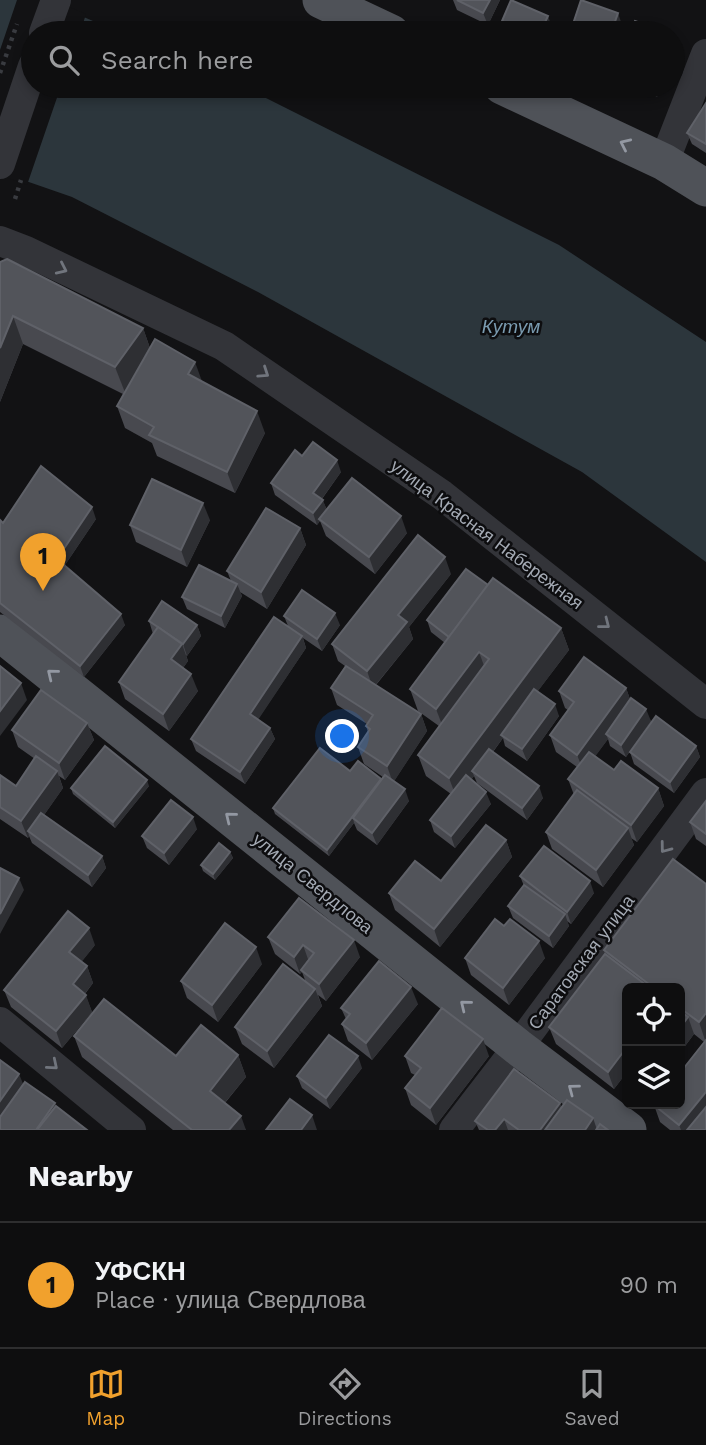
<!DOCTYPE html>
<html lang="en">
<head>
<meta charset="utf-8">
<style>
	:root { --surface:#0e0e0f; --page:#171718; --text:#f1f3f6; --muted:#9b9c9e; --line:#2e2e2f; --accent:#f1a12d }
	body { margin:0; font-family:"Work Sans",sans-serif; background:var(--page); color:var(--text) }
	.controls { position:absolute; right:21px; bottom:21px; display:grid; overflow:hidden; border-radius:10px; box-shadow:0 4px 10px #0003 }
	.controls button { width:63px; height:63px; display:grid; place-items:center; padding:0; border:0; border-bottom:2px solid var(--line); background:var(--surface); color:var(--text); font:35px sans-serif }
	.you { position:absolute; left:343px; top:737px; width:24px; height:24px; margin:-18px; border:5px solid #fff; border-radius:50%; background:#1a73e8; box-shadow:0 0 0 10px #1a73e833 }
	.badge { display:grid; place-items:center; width:46px; height:46px; border-radius:50%; background:var(--accent); color:#111; font-size:23px; font-weight:700 }
	.pin { position:absolute; translate:-50% -58px; filter:drop-shadow(0 2px 4px #0008) }
	.pin::after { content:''; position:absolute; top:37px; width:24px; height:21px; background:inherit; clip-path:polygon(0 0,100% 0,50% 100%) }
	.list { margin:0; padding:0; list-style:none }
	h2 { display:flex; justify-content:space-between; align-items:center; height:91px; margin:0; padding:0 28px; font-size:30px }
	h2 small { font-size:23px; font-weight:400; color:var(--muted) }
	.list li { display:grid; grid-template-columns:46px 1fr auto; gap:21px; align-items:center; box-sizing:border-box; height:126px; padding:0 28px; border-top:2px solid var(--line) }
	.list b { display:block; font-size:26px; white-space:nowrap }
	.list p { margin:0; font-size:23px; white-space:nowrap; color:var(--muted) }
	.list em { font-size:23px; font-style:normal; color:var(--muted) }
	.icon { flex:none; width:38px; height:38px; fill:none; stroke:currentColor; stroke-width:2; stroke-linecap:round; stroke-linejoin:round }
	.map { position:relative; flex:none; width:706px; height:1130px; overflow:hidden }
	.search { position:absolute; background:var(--surface); box-shadow:0 4px 10px #0003; left:21px; right:21px; top:21px; height:77px; display:flex; align-items:center; gap:18px; box-sizing:border-box; padding:0 24px; border-radius:38px; color:var(--muted); font-size:26px }
	.sheet { height:217px; background:var(--surface) }
	nav { display:flex; justify-content:space-around; align-items:center; box-sizing:border-box; height:98px; border-top:2px solid var(--line); background:var(--surface); font-size:19px; color:var(--muted) }
	nav a { display:grid; justify-items:center; gap:4px }
	nav .on { color:var(--accent) }
	.map>svg:first-child { display:block }
	.water { fill:#2c363c }
	.pier { fill:#121214 }
	.lines { fill:none; stroke-linecap:round; stroke-linejoin:round }
	.path { stroke:#393b40; stroke-width:4.5; stroke-dasharray:3.5 5; stroke-linecap:butt }
	.minor { stroke:#333439; stroke-width:30 }
	.major { stroke:#4f5258; stroke-width:37 }
	.wall { fill:#48494f }
	.shaded-wall { fill:#2e2f33 }
	.building { fill:#52545a; stroke:#5f6168; stroke-width:2 }
	.oneway { stroke:#9398a2 }
	.oneway2 { stroke:#71757d }
	.labels { text-anchor:middle; dominant-baseline:central; stroke-width:5; stroke-linejoin:round; paint-order:stroke }
	.street-label { font-size:18px; fill:#a4aab4; stroke:#0d0d0f }
	.water-label { font-size:19px; font-style:italic; fill:#7a9bb0; stroke:#0d0d0f }
</style>
</head>
<body>
<div class="map">
<svg width="706" height="1130" viewBox="0 0 706 1130">
	<rect width="100%" height="100%" fill="#121214"/>
	<path class="water" d="M0 0H44L121 33H33V86H242L559 245 706 342V562L582 472 258 292 72 197 0 172Z"/>
	<path class="pier" d="M17 0H53L86 14 80 33H33V86H61L27 185 0 175V50Z"/>
	<g class="lines">
		<g class="path">
			<path d="M0 73 17 24"/>
			<path d="M15 199 21 180"/>
		</g>
		<g class="minor">
			<path d="M44 33 56 0"/>
			<path d="M664 162 706 54"/>
			<path d="M0 164 33 66"/>
			<path d="M0 241 26 251 224 346 442 495 706 704"/>
			<path d="M0 1022 131 1130"/>
			<path d="M454 1130 518 1047 706 793"/>
		</g>
		<g class="major">
			<path d="M321 0 391 33"/>
			<path d="M502 86 664 162 706 188"/>
			<path d="M0 633 518 1047 628 1130"/>
		</g>
	</g>
	<g class="wall">
		<path d="M453 0H500L488 25 457 10Z"/>
		<path d="M502 21 552 27 550 33H507Z"/>
		<path d="M627 86H661L657 97Z"/>
		<path d="M706 103V153L692 144 687 133Z"/>
		<path d="M0 262 143 328 150 348 202 381 265 433 235 493 157 456 152 443 125 428 117 406 123 394 23 344 0 402Z"/>
		<path d="M302 456 341 472 322 499 327 510 407 533 375 574 326 536 320 521 317 525 275 495 271 483Z"/>
		<path d="M96 519 65 565 125 625 84 677 0 612V520L3 523Z"/>
		<path d="M210 520 187 567 136 542 130 525Z"/>
		<path d="M300 528 306 545 267 609 240 592 242 596 225 628 187 609 182 597 231 581 227 571Z"/>
		<path d="M451 574 409 627 413 639 376 685 421 714 427 731 394 781 409 801 377 845 357 830 354 823 329 856 275 814 273 808 350 771 382 779 383 777 364 764 358 747 368 732 366 726 367 724 337 705 331 688 345 666 338 661 332 644Z"/>
		<path d="M488 585 561 628 569 650 537 692 559 716 527 761 505 746 503 738 493 752 543 798 527 820 477 783 474 776 471 780 491 804 455 848 434 832 430 820 451 794 426 776 418 755 439 726 418 711 410 689 445 643 431 632 427 620Z"/>
		<path d="M284 616 340 625 322 651 303 638 306 648 258 719 270 728 275 739 245 784 196 751 191 739 288 626Z"/>
		<path d="M149 621 197 625 201 636 187 656 186 655 188 661 183 668 198 691 169 731 125 699 119 682 153 634Z"/>
		<path d="M626 688 630 699 651 721 626 757 610 746 608 739 595 756 614 770 658 788 664 806 637 842 631 838 634 845 603 887 552 849 546 832 574 795 568 779 577 767 556 752 550 735 568 710 565 708 559 691Z"/>
		<path d="M87 723 94 740 65 780 59 776 63 788 44 815 102 856 106 868 92 887 32 843 29 836 28 838 0 819V775L16 786 35 759 18 747 12 730Z"/>
		<path d="M696 746 700 757 674 793 634 764 630 752Z"/>
		<path d="M149 786 115 828 73 794 71 788Z"/>
		<path d="M706 801V846L696 839 690 822Z"/>
		<path d="M197 829 169 865 147 848 142 836Z"/>
		<path d="M506 840 512 857 440 947 395 910 389 893 441 881Z"/>
		<path d="M230 852 233 858 215 880 203 871 201 865Z"/>
		<path d="M520 876 594 893 571 924 567 921 569 926 553 948 513 918 508 906 524 886Z"/>
		<path d="M706 884V1130H670L660 1122 654 1105 704 1042 694 1034 680 1053V988H627V1072L614 1089 556 1044 549 1027 605 954 604 950Z"/>
		<path d="M504 926 545 958 509 1005 471 975 465 958Z"/>
		<path d="M268 937 360 957 326 1001 318 995 322 1006 274 1068 242 1044 235 1027 305 980 302 972 300 974 275 954Z"/>
		<path d="M95 945 81 962 87 966 93 983 85 994 92 1012 62 1048 11 1007 4 990Z"/>
		<path d="M262 964 218 1022 187 998 181 981Z"/>
		<path d="M418 1004 372 1060 348 1041 342 1024 346 1019 341 1008Z"/>
		<path d="M74 1036 176 1056 238 1055 246 1077 225 1103 246 1130H173L82 1057Z"/>
		<path d="M405 1056H489L436 1125 411 1105 405 1088 415 1075 411 1073Z"/>
		<path d="M362 1068 330 1109 302 1088 297 1076Z"/>
		<path d="M560 1103 561 1107 593 1118 597 1129 608 1130H479L475 1121Z"/>
	</g>
	<g class="shaded-wall">
		<path d="M490 0H500L488 25 483 13Z"/>
		<path d="M618 13 622 25 619 33H611Z"/>
		<path d="M548 16 552 27 550 33H540Z"/>
		<path d="M673 39 676 47 673 55Z"/>
		<path d="M653 86H661L657 97Z"/>
		<path d="M13 316 23 344 0 402V348Z"/>
		<path d="M143 328 153 357 126 395 115 367Z"/>
		<path d="M195 362 203 384 188 374Z"/>
		<path d="M257 411 265 433 235 493 227 472Z"/>
		<path d="M337 460 341 472 318 504 313 493Z"/>
		<path d="M323 500 327 511 317 525 313 513Z"/>
		<path d="M203 503 210 520 187 567 181 550Z"/>
		<path d="M92 507 96 519 61 571 57 559Z"/>
		<path d="M401 516 407 533 375 574 369 557Z"/>
		<path d="M300 528 306 545 267 609 261 592Z"/>
		<path d="M445 557 451 574 409 627 413 639 373 688 367 671 398 615Z"/>
		<path d="M237 584 242 596 225 628 221 616Z"/>
		<path d="M335 613 340 625 322 651 317 639Z"/>
		<path d="M121 614 125 625 84 677 80 666Z"/>
		<path d="M197 625 201 636 187 656 183 644Z"/>
		<path d="M561 628 569 650 504 736 501 735 503 738 476 774 472 771 474 776 457 799 449 778Z"/>
		<path d="M302 636 306 648 254 726 250 714Z"/>
		<path d="M182 644 188 661 177 676 171 659Z"/>
		<path d="M479 652 487 674 444 730 436 709Z"/>
		<path d="M191 674 198 691 169 731 163 714Z"/>
		<path d="M21 683 27 700 0 736V711Z"/>
		<path d="M626 688 632 705 606 734 608 739 584 772 577 755Z"/>
		<path d="M555 704 559 716 527 761 522 749Z"/>
		<path d="M646 709 651 721 626 757 621 745Z"/>
		<path d="M421 714 427 731 393 783 387 766Z"/>
		<path d="M87 723 94 740 65 780 59 763Z"/>
		<path d="M270 728 275 739 245 784 240 772Z"/>
		<path d="M696 746 700 757 674 793 670 782Z"/>
		<path d="M57 771 63 788 31 834 28 831 29 836 28 838 21 821Z"/>
		<path d="M381 779 353 818 354 823 329 856 327 850Z"/>
		<path d="M147 780 149 786 115 828 113 822Z"/>
		<path d="M539 786 543 798 527 820 522 808Z"/>
		<path d="M658 788 664 806 637 842 631 825Z"/>
		<path d="M405 789 409 801 377 845 372 833Z"/>
		<path d="M486 792 491 804 455 848 451 836Z"/>
		<path d="M193 817 197 829 169 865 164 853Z"/>
		<path d="M628 828 634 845 603 887 596 870Z"/>
		<path d="M506 840 512 857 440 947 434 929Z"/>
		<path d="M230 852 233 858 215 880 213 874Z"/>
		<path d="M102 856 106 868 92 887 88 875Z"/>
		<path d="M19 878 24 890 0 934V914Z"/>
		<path d="M590 881 594 893 571 924 567 912Z"/>
		<path d="M565 914 569 926 553 948 549 936Z"/>
		<path d="M89 928 95 945 76 969 69 952Z"/>
		<path d="M354 940 360 957 326 1001 319 984Z"/>
		<path d="M539 941 545 958 509 1005 503 988Z"/>
		<path d="M303 945 309 962 301 970 302 972 300 974 294 957Z"/>
		<path d="M256 947 262 964 218 1022 212 1005Z"/>
		<path d="M87 966 93 983 79 1001 73 984Z"/>
		<path d="M411 987 418 1004 372 1060 366 1043Z"/>
		<path d="M315 989 322 1006 274 1068 267 1051Z"/>
		<path d="M86 995 92 1012 62 1048 56 1031Z"/>
		<path d="M706 1013V1043L699 1022Z"/>
		<path d="M688 1017 694 1034 680 1053V1028Z"/>
		<path d="M483 1039 489 1056 436 1125 430 1108Z"/>
		<path d="M627 1047V1072L614 1089 608 1072Z"/>
		<path d="M238 1055 246 1077 217 1112 210 1091Z"/>
		<path d="M358 1056 362 1068 330 1109 326 1098Z"/>
		<path d="M19 1074 24 1086 0 1119V1101Z"/>
		<path d="M706 1092V1116L695 1130H681L679 1125Z"/>
		<path d="M55 1103 59 1115 48 1130H36Z"/>
		<path d="M560 1103 566 1120 559 1130H540Z"/>
		<path d="M312 1115 317 1130H301Z"/>
		<path d="M241 1116 246 1130H229Z"/>
		<path d="M593 1118 597 1130H585Z"/>
		<path d="M504 1119 508 1130H495Z"/>
	</g>
	<g class="building">
		<path d="M457 0H490L483 13Z"/>
		<path d="M511 0 548 16 540 33H531L502 21Z"/>
		<path d="M581 0 618 13 611 33H570Z"/>
		<path d="M635 21 667 33H630Z"/>
		<path d="M706 103V144L687 133Z"/>
		<path d="M7 259 143 328 115 367 13 316 0 348V262Z"/>
		<path d="M155 339 195 362 188 374 257 411 227 472 149 435 154 427 117 406Z"/>
		<path d="M313 442 337 460 313 493 323 500 313 513 271 483 295 450 302 456Z"/>
		<path d="M41 466 92 507 57 559 121 614 80 666 0 603V520L3 523Z"/>
		<path d="M352 478 401 516 369 557 319 519Z"/>
		<path d="M152 479 203 503 181 550 130 525Z"/>
		<path d="M266 508 300 528 261 592 227 571Z"/>
		<path d="M418 535 445 557 398 615 407 622 367 671 332 644Z"/>
		<path d="M199 565 237 584 221 616 182 597Z"/>
		<path d="M466 569 488 585 449 637 427 620Z"/>
		<path d="M493 578 561 628 449 778 418 755 489 659 479 652 436 709 410 689Z"/>
		<path d="M302 590 335 613 317 639 284 616Z"/>
		<path d="M162 601 197 625 183 644 149 621Z"/>
		<path d="M274 617 302 636 250 714 270 728 240 772 191 739Z"/>
		<path d="M158 627 182 644 171 659 191 674 163 714 119 682Z"/>
		<path d="M584 657 626 688 577 755 550 735 574 702 559 691Z"/>
		<path d="M0 666 21 683 0 711Z"/>
		<path d="M346 666 421 714 387 766 358 747 370 729 366 726 373 715 331 688Z"/>
		<path d="M534 689 555 704 522 749 501 735Z"/>
		<path d="M41 690 87 723 59 763 12 730Z"/>
		<path d="M631 698 646 709 621 745 606 734Z"/>
		<path d="M656 716 696 746 670 782 630 752Z"/>
		<path d="M105 746 147 780 113 822 71 788Z"/>
		<path d="M320 748 350 771 358 761 381 779 327 850 273 808Z"/>
		<path d="M489 749 539 786 522 808 472 771Z"/>
		<path d="M589 752 614 770 621 761 658 788 631 825 568 779Z"/>
		<path d="M36 756 57 771 21 821 0 807V775L16 786Z"/>
		<path d="M385 775 405 789 372 833 353 818Z"/>
		<path d="M466 775 486 792 451 836 430 820Z"/>
		<path d="M577 790 628 828 596 870 546 832Z"/>
		<path d="M171 800 193 817 164 853 142 836Z"/>
		<path d="M706 801V834L690 822Z"/>
		<path d="M41 813 102 856 88 875 28 831Z"/>
		<path d="M486 825 506 840 434 929 389 893 415 861 441 881Z"/>
		<path d="M219 843 230 852 213 874 201 865Z"/>
		<path d="M544 846 590 881 567 912 520 876Z"/>
		<path d="M673 859 706 884V1013L699 1022 680 1008V988H654L604 950Z"/>
		<path d="M0 868 19 878 0 914Z"/>
		<path d="M524 885 565 914 549 936 508 906Z"/>
		<path d="M299 898 354 940 319 984 301 970 314 953 303 945 294 957 268 937Z"/>
		<path d="M68 911 89 928 69 952 87 966 73 984 86 995 56 1031 4 990Z"/>
		<path d="M495 919 504 926 510 919 539 941 503 988 465 958Z"/>
		<path d="M225 923 256 947 212 1005 181 981Z"/>
		<path d="M605 954 650 988H627V1047L608 1072 549 1027Z"/>
		<path d="M379 961 411 987 366 1043 342 1024 350 1014 341 1008Z"/>
		<path d="M283 964 315 989 267 1051 235 1027Z"/>
		<path d="M104 999 176 1056 201 1025 238 1055 210 1091 241 1116 229 1130H192L74 1036Z"/>
		<path d="M442 1008 483 1039 430 1108 405 1088 421 1068 405 1056Z"/>
		<path d="M680 1011 688 1017 680 1028Z"/>
		<path d="M329 1035 358 1056 326 1098 297 1076Z"/>
		<path d="M706 1040V1092L679 1125 654 1105 655 1104H680V1073Z"/>
		<path d="M0 1060 19 1074 0 1101Z"/>
		<path d="M514 1069 560 1103 540 1130H519L504 1119 495 1130H488L475 1121Z"/>
		<path d="M25 1082 55 1103 36 1130H1L0 1129V1117Z"/>
		<path d="M290 1099 312 1115 301 1130H266Z"/>
		<path d="M567 1100 593 1118 585 1130H545Z"/>
		<path d="M56 1106 87 1130H37Z"/>
		<path d="M706 1107V1130H687Z"/>
		<path d="M600 1124 608 1130H596Z"/>
	</g>
	<defs><path id="oneway-chevron" d="M-2-3.5L2.5 0L-2 3.5" fill="none" stroke-width="1.6" stroke-linecap="round" stroke-linejoin="round" transform="scale(1.75)"/></defs>
	<g class="oneway">
		<use href="#oneway-chevron" transform="translate(625 144) rotate(-155)"/>
		<use href="#oneway-chevron" transform="translate(52 674) rotate(-141)"/>
		<use href="#oneway-chevron" transform="translate(230 817) rotate(-141)"/>
		<use href="#oneway-chevron" transform="translate(465 1005) rotate(-141)"/>
		<use href="#oneway-chevron" transform="translate(573 1089) rotate(-143)"/>
	</g>
	<g class="oneway2">
		<use href="#oneway-chevron" transform="translate(62 269) rotate(25)"/>
		<use href="#oneway-chevron" transform="translate(264 373) rotate(34)"/>
		<use href="#oneway-chevron" transform="translate(605 624) rotate(38)"/>
		<use href="#oneway-chevron" transform="translate(665 848) rotate(127)"/>
		<use href="#oneway-chevron" transform="translate(53 1065) rotate(40)"/>
	</g>
	<g class="labels">
		<g class="street-label">
			<text transform="translate(487 534) rotate(37)">улица Красная Набережная</text>
			<text transform="translate(313 883) rotate(39)">улица Свердлова</text>
			<text transform="translate(581 962) rotate(-53)">Саратовская улица</text>
		</g>
		<g class="water-label">
			<text x="511" y="326">Кутум</text>
		</g>
	</g>
</svg>
<div class="controls">
<button><svg class="icon" aria-label="locate" viewBox="0 0 24 24"><circle cx="12" cy="12" r="6"/><path d="M12 2v4M12 18v4M2 12h4M18 12h4"/></svg></button>
<button><svg class="icon" aria-label="layers" viewBox="0 0 24 24"><path d="M12 4l9 5-9 5-9-5zM3 14l9 5 9-5"/></svg></button>
</div>
<div class="you"></div>
<div class="pin badge" style="left:43px;top:591px">1</div>
<div class="search"><svg class="icon" aria-label="search" viewBox="0 0 24 24"><circle cx="10" cy="10" r="6"/><path d="M15 15l6 6"/></svg>Search here</div>
</div>
<section class="sheet">
<h2>Nearby<small></small></h2>
<ul class="list">
<li><span class="badge">1</span><div><b>УФСКН</b><p>Place · улица Свердлова</p></div><em>90 m</em></li>
</ul>
</section>
<nav>
<a class="on"><svg class="icon" aria-label="map" viewBox="0 0 24 24"><path d="M3 6l6-2 6 2 6-2v14l-6 2-6-2-6 2zM9 4v14M15 6v14"/></svg>Map</a>
<a><svg class="icon" aria-label="directions" viewBox="0 0 24 24"><path d="M12 3l9 9-9 9-9-9zM9 14v-3h6M13 9l2 2-2 2"/></svg>Directions</a>
<a><svg class="icon" aria-label="saved" viewBox="0 0 24 24"><path d="M7 4h10v16l-5-4-5 4z"/></svg>Saved</a>
</nav>
</body>
</html>
